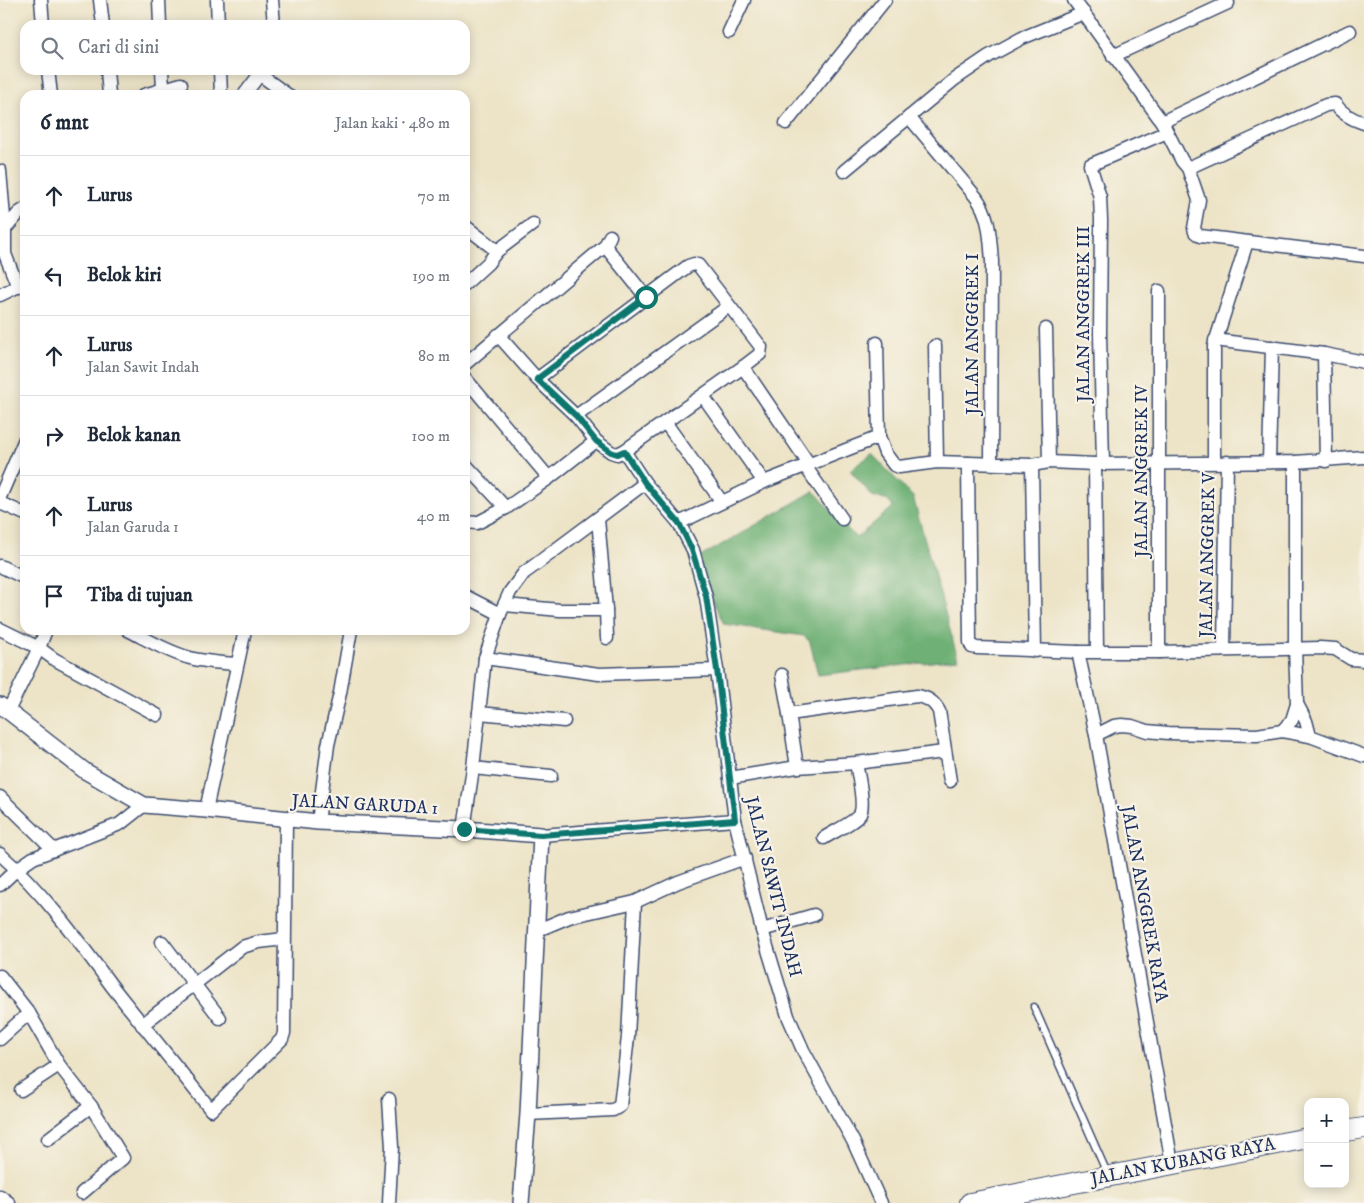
<!DOCTYPE html>
<html lang="id">
<head>
<meta charset="utf-8">
<style>
	:root { --surface:#fff; --page:#f6f6f7; --text:#1f2937; --muted:#747a83; --line:#e0e1e3 }
	body { margin:0; font-family:"IM FELL DW Pica",serif; background:var(--page); color:var(--text) }
	.controls { position:absolute; right:15px; bottom:15px; display:grid; overflow:hidden; border-radius:10px; box-shadow:0 2px 12px #0003 }
	.controls button { width:45px; height:45px; display:grid; place-items:center; padding:0; border:0; border-bottom:1px solid var(--line); background:var(--surface); color:var(--text); font:25px sans-serif }
	.stop { position:absolute; width:15px; height:15px; margin:-11px; border:4px solid #0f766e; border-radius:50%; background:#fff }
	.stop.end { background:#0f766e; border-color:#fff; box-shadow:0 1px 5px #0008 }
	.list { margin:0; padding:0; list-style:none }
	h2 { display:flex; justify-content:space-between; align-items:center; height:65px; margin:0; padding:0 20px; font-size:21px }
	h2 small { font-size:16px; font-weight:400; color:var(--muted) }
	.list li { display:grid; grid-template-columns:32px 1fr auto; gap:15px; align-items:center; box-sizing:border-box; height:80px; padding:0 20px; border-top:1px solid var(--line) }
	.list b { display:block; font-size:19px; white-space:nowrap }
	.list p { margin:0; font-size:16px; white-space:nowrap; color:var(--muted) }
	.list em { font-size:16px; font-style:normal; color:var(--muted) }
	.icon { flex:none; width:28px; height:28px; fill:none; stroke:currentColor; stroke-width:2; stroke-linecap:round; stroke-linejoin:round }
	.map { position:relative; flex:none; width:1364px; height:1203px; overflow:hidden }
	.search { position:absolute; background:var(--surface); box-shadow:0 2px 12px #0003; left:20px; top:20px; width:450px; height:55px; display:flex; align-items:center; gap:12px; box-sizing:border-box; padding:0 18px; border-radius:15px; color:var(--muted); font-size:19px }
	.panel { position:absolute; background:var(--surface); box-shadow:0 2px 12px #0003; left:20px; top:90px; width:450px; height:545px; border-radius:15px }
	.map>svg:first-child { display:block }
	.forest { fill:#6eb074; stroke:#447069 }
	.lines { fill:none; stroke-linecap:round; stroke-linejoin:round }
	.service-casing { stroke:#3a4a6e; stroke-width:9 }
	.minor-casing { stroke:#3a4a6e; stroke-width:15 }
	.tertiary-casing { stroke:#3a4a6e; stroke-width:18 }
	.trunk-casing { stroke:#3a4a6e; stroke-width:22 }
	.service { stroke:#fff; stroke-width:6 }
	.minor { stroke:#fff; stroke-width:12 }
	.tertiary { stroke:#fff; stroke-width:15 }
	.trunk { stroke:#fff; stroke-width:20 }
	.route { stroke:#0f766e; stroke-width:6 }
	.labels { text-anchor:middle; dominant-baseline:central; stroke-width:4.5; stroke-linejoin:round; paint-order:stroke }
	.street-label { font-size:18px; fill:#1b2f5e; stroke:#f7f3e8 }
</style>
</head>
<body>
<div class="map">
<svg width="1364" height="1203" viewBox="0 0 1364 1203">
	<rect width="100%" height="100%" fill="#f7f3e8"/>
	<filter id="ink" filterUnits="userSpaceOnUse"><feTurbulence type="fractalNoise" baseFrequency=".02" numOctaves="2"/><feDisplacementMap in="SourceGraphic" scale="10" xChannelSelector="R" yChannelSelector="G"/><feConvolveMatrix kernelMatrix="1 2 1 2 8 2 1 2 1" color-interpolation-filters="sRGB"/></filter>
	<filter id="wash" filterUnits="userSpaceOnUse"><feTurbulence type="fractalNoise" baseFrequency=".0096" numOctaves="4" result="noise"/><feDisplacementMap in="SourceGraphic" scale="20" xChannelSelector="R" yChannelSelector="G"/><feGaussianBlur stdDeviation="1.12" result="paint"/><feColorMatrix in="noise" values="0 0 0 0 0 0 0 0 0 0 0 0 0 0 0 0 0 1.4 0 .05"/><feComposite in="paint" operator="in"/></filter>
	<g filter="url(#wash)">
		<rect width="100%" height="100%" fill="#ede4c7"/>
		<path class="forest" d="M872 454 913 497 958 659 818 675 810 642 804 636 724 624 713 601 699 561 702 556 814 491 856 538 893 507 886 499 873 497 850 470Z"/>
	</g>
	<g filter="url(#ink)">
		<g class="lines">
			<g class="service-casing">
				<path id="service" d="M1034 1007 1107 1173"/>
			</g>
			<g class="minor-casing">
				<g id="minor">
					<path d="M41 0 43 25"/>
					<path d="M100 0 103 25"/>
					<path d="M159 0 160 25"/>
					<path d="M217 0 218 25"/>
					<path d="M272 0 274 25"/>
					<path d="M1074 0 1162 122 1182 161 1188 168 1199 200 1194 228 1195 232 1200 236 1364 256"/>
					<path d="M729 32 744 0"/>
					<path d="M1113 56 1228 3"/>
					<path d="M48 70 51 95"/>
					<path d="M107 70 109 95"/>
					<path d="M162 70 163 89"/>
					<path d="M220 70 221 95"/>
					<path d="M259 74 288 95"/>
					<path d="M144 95 181 84"/>
					<path d="M244 95 263 70"/>
					<path d="M909 117 976 197C990 216 990 238 992 261L991 462"/>
					<path d="M1162 122 1350 31"/>
					<path d="M786 123 885 0"/>
					<path d="M1188 168 1326 105 1335 104C1342 114 1351 119 1364 123"/>
					<path d="M0 171 5 229"/>
					<path d="M844 171 955 79 989 56 1022 38 1084 13"/>
					<path d="M465 226 497 251"/>
					<path d="M605 246 646 297"/>
					<path d="M465 284 488 263 497 251 533 224"/>
					<path d="M18 287 5 254V229L19 213 25 209"/>
					<path d="M1159 291V652"/>
					<path d="M0 295 25 283"/>
					<path d="M1046 329 1049 462"/>
					<path d="M498 335 537 379 576 416 596 441 611 452 617 454 624 451 645 483 679 523 764 482 879 437"/>
					<path d="M1215 340 1324 354 1364 362"/>
					<path d="M877 343 879 437 885 453 894 465 899 467 937 462 1032 465 1049 462 1095 464 1295 462 1364 457"/>
					<path d="M935 346 937 462"/>
					<path d="M1324 354 1326 461"/>
					<path d="M465 364 605 246 610 236"/>
					<path d="M465 378 549 478"/>
					<path d="M537 379 688 266 694 264 698 265 761 347 760 354 743 367 809 464"/>
					<path d="M703 396 764 482"/>
					<path d="M576 416 729 306"/>
					<path d="M665 422 722 502"/>
					<path d="M624 451 743 367"/>
					<path d="M1269 461 1272 347"/>
					<path d="M1214 462V346L1247 242"/>
					<path d="M968 463 970 642 972 647 977 648 1078 652H1159L1320 648 1335 649 1351 659 1364 660"/>
					<path d="M465 464 506 508"/>
					<path d="M1095 464 1097 651"/>
					<path d="M1103 464 1100 334 1101 220 1100 197 1090 165 1167 132"/>
					<path d="M1032 465 1035 651"/>
					<path d="M805 466 842 519"/>
					<path d="M0 497 25 439"/>
					<path d="M0 503 25 514"/>
					<path d="M598 519 606 610 607 638"/>
					<path d="M465 522 477 523 506 508 549 478 596 441"/>
					<path d="M679 523 693 550 706 597 717 670 735 820 762 930 788 1016 803 1050 853 1141 881 1203"/>
					<path d="M0 566 25 578"/>
					<path d="M465 596 500 614"/>
					<path d="M505 605 560 610H606"/>
					<path d="M0 629 39 648 54 659 157 715"/>
					<path d="M128 630C148 640 168 652 190 658 205 662 221 663 237 664"/>
					<path d="M1224 649 1227 462"/>
					<path d="M1078 652 1096 735 1172 1163"/>
					<path d="M485 658 599 674 717 670"/>
					<path d="M782 675 789 714"/>
					<path d="M1297 704 1306 721 1310 736"/>
					<path d="M8 711 39 648 46 630"/>
					<path d="M479 713 564 721"/>
					<path d="M1282 731 1310 736 1364 756"/>
					<path d="M1096 735 1114 726 1122 725 1132 726 1147 731 1168 733 1257 735 1282 731 1292 720 1297 704 1295 648V462"/>
					<path d="M797 767 789 714 917 696C928 698 933 701 939 711L950 781"/>
					<path d="M473 768 551 776"/>
					<path d="M730 778 797 767 856 763 944 752"/>
					<path d="M0 797 54 850"/>
					<path d="M206 810 245 630"/>
					<path d="M318 822 328 745 340 693 351 630"/>
					<path d="M464 829 473 768 485 658 500 614 510 592 524 573 531 568 645 483"/>
					<path d="M541 835 735 820"/>
					<path d="M824 838C833 832 855 822 860 814 865 805 858 774 856 763"/>
					<path d="M0 854C43 892 77 939 111 985 144 1027 178 1068 211 1110L282 1039 284 1033 286 819"/>
					<path d="M0 885 17 869 33 858 120 824 144 805"/>
					<path d="M538 930 569 917 635 902 678 882 745 858"/>
					<path d="M762 930 814 915"/>
					<path d="M162 942 220 1018"/>
					<path d="M0 976 29 1013 59 1065 91 1106 123 1158 82 1193"/>
					<path d="M142 1025 242 947 259 942 284 939"/>
					<path d="M0 1039 29 1013"/>
					<path d="M21 1090 59 1065"/>
					<path d="M528 1114 613 1110 620 1106 628 1037 635 902"/>
					<path d="M48 1139 91 1106"/>
					<path d="M0 1196 9 1203"/>
					<path d="M389 1203 392 1147 389 1099"/>
				</g>
			</g>
			<g class="tertiary-casing">
				<path id="tertiary" d="M0 705 85 771 144 805 206 810 318 822 464 829 541 835 528 1114 521 1203"/>
			</g>
			<g class="trunk-casing">
				<g id="trunk">
					<path d="M1345 1131 1364 1128"/>
					<path d="M970 1203 1308 1138"/>
				</g>
			</g>
			<use href="#service" class="service"/>
			<use href="#minor" class="minor"/>
			<use href="#tertiary" class="tertiary"/>
			<use href="#trunk" class="trunk"/>
		</g>
	</g>
	<g class="lines" filter="url(#ink)">
		<path class="route" d="M464 829 541 835 735 820 717 670 706 596 692 550 679 523 645 483 624 451 617 454 611 452 596 441 576 416 537 379 646 297"/>
	</g>
	<g class="labels">
		<g class="street-label">
			<text transform="translate(1084 314) rotate(-90)">JALAN ANGGREK III</text>
			<text transform="translate(973 334) rotate(-90)">JALAN ANGGREK I</text>
			<text transform="translate(1142 471) rotate(-90)">JALAN ANGGREK IV</text>
			<text transform="translate(1208 555) rotate(-89)">JALAN ANGGREK V</text>
			<text transform="translate(365 805) rotate(3)">JALAN GARUDA 1</text>
			<text transform="translate(773 887) rotate(76)">JALAN SAWIT INDAH</text>
			<text transform="translate(1144 904) rotate(80)">JALAN ANGGREK RAYA</text>
			<text transform="translate(1183 1162) rotate(-11)">JALAN KUBANG RAYA</text>
		</g>
	</g>
</svg>
<div class="controls">
<button>+</button>
<button>−</button>
</div>
<div class="stop" style="left:646px;top:297px"></div>
<div class="stop end" style="left:464px;top:829px"></div>
<div class="search"><svg class="icon" aria-label="search" viewBox="0 0 24 24"><circle cx="10" cy="10" r="6"/><path d="M15 15l6 6"/></svg>Cari di sini</div>
<section class="panel">
<h2>6 mnt<small>Jalan kaki · 480 m</small></h2>
<ul class="list">
<li><svg class="icon" aria-label="ahead" viewBox="0 0 24 24"><path d="M12 20V5M6 11l6-6 6 6"/></svg><div><b>Lurus</b></div><em>70 m</em></li>
<li><svg class="icon" aria-label="left" viewBox="0 0 24 24"><path d="M17 20v-9H6M10 6l-5 5 5 5"/></svg><div><b>Belok kiri</b></div><em>190 m</em></li>
<li><svg class="icon" aria-label="ahead" viewBox="0 0 24 24"><path d="M12 20V5M6 11l6-6 6 6"/></svg><div><b>Lurus</b><p>Jalan Sawit Indah</p></div><em>80 m</em></li>
<li><svg class="icon" aria-label="right" viewBox="0 0 24 24"><path d="M7 20v-9h11M14 6l5 5-5 5"/></svg><div><b>Belok kanan</b></div><em>100 m</em></li>
<li><svg class="icon" aria-label="ahead" viewBox="0 0 24 24"><path d="M12 20V5M6 11l6-6 6 6"/></svg><div><b>Lurus</b><p>Jalan Garuda 1</p></div><em>40 m</em></li>
<li><svg class="icon" aria-label="arrive" viewBox="0 0 24 24"><path d="M6 21V4h12l-3 4 3 4H6"/></svg><div><b>Tiba di tujuan</b></div></li>
</ul>
</section>
</div>
</body>
</html>
